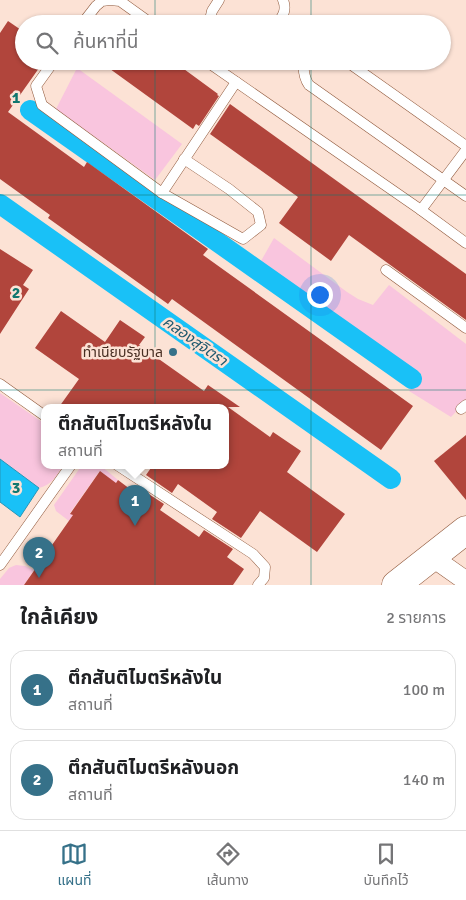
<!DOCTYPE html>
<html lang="th">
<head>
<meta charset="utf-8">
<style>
	:root { --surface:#fff; --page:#f2f2f2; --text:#202124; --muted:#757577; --line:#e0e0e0; --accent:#367189 }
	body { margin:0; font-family:Signika,"Noto Sans Thai",sans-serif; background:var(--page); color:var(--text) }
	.you { position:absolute; left:319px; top:294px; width:18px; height:18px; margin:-12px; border:4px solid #fff; border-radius:50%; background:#1a73e8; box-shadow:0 0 0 8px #1a73e833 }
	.badge { display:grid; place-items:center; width:32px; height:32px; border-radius:50%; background:var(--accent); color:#fff; font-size:16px; font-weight:700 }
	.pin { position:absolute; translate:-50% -41px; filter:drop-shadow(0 1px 2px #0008) }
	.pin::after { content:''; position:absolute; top:26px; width:18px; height:15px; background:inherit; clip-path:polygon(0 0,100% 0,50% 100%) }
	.popup { position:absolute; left:41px; top:404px; width:188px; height:65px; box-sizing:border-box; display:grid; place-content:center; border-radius:10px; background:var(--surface); filter:drop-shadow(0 1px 4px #0005); font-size:16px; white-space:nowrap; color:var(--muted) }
	.popup b { font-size:19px; color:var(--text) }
	.popup::after { content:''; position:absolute; left:50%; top:100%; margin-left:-10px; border:10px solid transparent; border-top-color:var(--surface) }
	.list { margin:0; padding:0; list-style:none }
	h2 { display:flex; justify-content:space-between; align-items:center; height:65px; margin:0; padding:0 20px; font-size:21px }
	h2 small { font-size:16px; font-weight:400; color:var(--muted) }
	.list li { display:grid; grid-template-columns:32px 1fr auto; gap:15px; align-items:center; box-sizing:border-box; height:80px; margin:0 10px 10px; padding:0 10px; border:1px solid var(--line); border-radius:15px }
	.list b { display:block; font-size:19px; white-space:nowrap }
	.list p { margin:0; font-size:16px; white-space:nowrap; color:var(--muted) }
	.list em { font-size:16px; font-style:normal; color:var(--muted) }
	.icon { flex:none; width:28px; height:28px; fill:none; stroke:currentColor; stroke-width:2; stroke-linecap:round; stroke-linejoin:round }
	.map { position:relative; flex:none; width:466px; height:585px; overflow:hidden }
	.search { position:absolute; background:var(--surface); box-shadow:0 1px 4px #0004; left:15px; right:15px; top:15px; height:55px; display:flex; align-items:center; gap:12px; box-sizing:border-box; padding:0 18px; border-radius:28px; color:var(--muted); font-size:19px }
	.sheet { height:245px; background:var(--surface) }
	nav { display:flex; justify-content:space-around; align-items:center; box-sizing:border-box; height:70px; border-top:1px solid var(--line); background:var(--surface); font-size:14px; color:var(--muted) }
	nav a { display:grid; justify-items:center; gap:2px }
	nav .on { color:var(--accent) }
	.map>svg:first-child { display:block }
	.green { fill:#f9c5de }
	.water { fill:#19c1f7; stroke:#2795b7 }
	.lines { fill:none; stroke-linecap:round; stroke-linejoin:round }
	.canal { stroke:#19c1f7; stroke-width:20 }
	.building { fill:#b1453c }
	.service-casing { stroke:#90593c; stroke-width:11 }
	.minor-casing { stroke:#90593c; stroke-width:20 }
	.secondary-casing { stroke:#90593c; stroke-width:29 }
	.service { stroke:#fff; stroke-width:10 }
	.minor { stroke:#fff; stroke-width:19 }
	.secondary { stroke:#fff; stroke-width:28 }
	.grid { fill:none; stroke:#0f766e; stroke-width:1; stroke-opacity:0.55 }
	.poi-dot { fill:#367189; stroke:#fce2d5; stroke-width:2 }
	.labels { text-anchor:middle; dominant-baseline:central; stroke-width:5; stroke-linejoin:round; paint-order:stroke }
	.poi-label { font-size:14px; fill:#472e22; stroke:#fce2d5; text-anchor:end }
	.water-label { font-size:15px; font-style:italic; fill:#1f596f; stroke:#fce2d5 }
	.grid-label { font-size:16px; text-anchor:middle; font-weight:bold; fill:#0f766e; stroke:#fce2d5; stroke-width:5; stroke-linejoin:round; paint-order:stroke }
</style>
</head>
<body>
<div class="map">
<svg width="466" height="585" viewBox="0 0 466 585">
	<rect width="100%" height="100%" fill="#fce2d5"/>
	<g class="green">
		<path d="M77 68 182 144 155 180 56 109Z"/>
		<path d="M274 238 347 292 358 299 373 305 389 285 466 344V401L451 417 409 391 422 375 309 299 261 261Z"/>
		<path d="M0 393 45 424V465H63C57 475 52 485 39 488L0 459Z"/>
		<path d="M82 465H100L118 480 116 483 99 472 70 513 73 515 69 521 56 511 54 505Z"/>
		<path d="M16 565 25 566 34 570 24 585H0V579L9 568Z"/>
	</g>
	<path class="water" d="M0 459 39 488 20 517 0 502Z"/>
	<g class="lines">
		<g class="canal">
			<path d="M30 110 412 379"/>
			<path d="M0 204 391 479"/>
		</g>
	</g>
	<g class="building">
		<path d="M8 21 24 32V61H44L8 112 84 167 87 162 208 249 203 255 413 406 381 450 172 299 168 304 48 218 50 215 0 179V33Z"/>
		<path d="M99 61H173L218 94 217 95 219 96 199 126 196 124 193 129Z"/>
		<path d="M230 104 466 274V320L349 235 331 261 279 223 298 197 210 134Z"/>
		<path d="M0 249 33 270 23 285 29 289 0 334Z"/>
		<path d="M61 311 105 342 120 320 145 337 139 345 204 391 208 385 240 407H228L270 437 273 432 301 451 287 472 345 514 317 552 260 511 241 538 212 519 217 512 178 484 172 493 146 475 153 465H225V407H59L79 379 35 348Z"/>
		<path d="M466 435V500L434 461Z"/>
		<path d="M100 471 116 483 118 480 134 492 138 487 164 504 160 510 199 537 204 530 233 549 227 557 244 569 233 585H24L73 515 70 514Z"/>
	</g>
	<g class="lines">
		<g class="service-casing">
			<g id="service">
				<path d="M82 24 96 6 102 1 110 0 120 1 152 24"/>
				<path d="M209 24 212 11 219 0"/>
				<path d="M277 24C283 16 287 10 283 0"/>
				<path d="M54 61 36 86 42 105 162 193 236 82"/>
				<path d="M206 61 421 210 466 150"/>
				<path d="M304 61C303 70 304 78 309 85L466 196"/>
				<path d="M346 61 466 146"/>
				<path d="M162 193 243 239 261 225 258 212 229 189 184 159"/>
				<path d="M421 210 466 243"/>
				<path d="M386 270 466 328"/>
				<path d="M0 384 45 416"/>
				<path d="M461 409 466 405"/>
				<path d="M117 465 253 554 265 567 264 578 258 585"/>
				<path d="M0 565 71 465"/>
			</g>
		</g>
		<g class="minor-casing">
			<path id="minor" d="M432 557 466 581"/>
		</g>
		<g class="secondary-casing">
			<path id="secondary" d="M396 585 466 530"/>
		</g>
		<use href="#service" class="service"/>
		<use href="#minor" class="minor"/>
		<use href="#secondary" class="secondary"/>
	</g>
	<path class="grid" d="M155 0V24M311 0V24M155 61V585M311 61V585M0 195H466M0 390H466"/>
	<circle class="poi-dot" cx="173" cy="352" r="5"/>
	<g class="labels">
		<g class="poi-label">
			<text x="163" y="352">ทำเนียบรัฐบาล</text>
		</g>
		<g class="water-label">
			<text transform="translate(195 341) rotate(35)">คลองสุจิตรา</text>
		</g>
	</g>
	<g class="grid-label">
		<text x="16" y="103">1</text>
		<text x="16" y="298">2</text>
		<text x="16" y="493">3</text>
	</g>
</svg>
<div class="you"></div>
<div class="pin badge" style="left:135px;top:526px">1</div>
<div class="popup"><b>ตึกสันติไมตรีหลังใน</b>สถานที่</div>
<div class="pin badge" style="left:39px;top:578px">2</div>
<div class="search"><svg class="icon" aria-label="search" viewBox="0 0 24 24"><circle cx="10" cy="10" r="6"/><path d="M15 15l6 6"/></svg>ค้นหาที่นี่</div>
</div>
<section class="sheet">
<h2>ใกล้เคียง<small>2 รายการ</small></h2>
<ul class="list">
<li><span class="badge">1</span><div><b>ตึกสันติไมตรีหลังใน</b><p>สถานที่</p></div><em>100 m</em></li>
<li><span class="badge">2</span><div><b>ตึกสันติไมตรีหลังนอก</b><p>สถานที่</p></div><em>140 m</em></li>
</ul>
</section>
<nav>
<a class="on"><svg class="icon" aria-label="map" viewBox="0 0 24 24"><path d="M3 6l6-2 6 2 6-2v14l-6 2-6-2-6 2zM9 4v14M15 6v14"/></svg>แผนที่</a>
<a><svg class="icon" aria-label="directions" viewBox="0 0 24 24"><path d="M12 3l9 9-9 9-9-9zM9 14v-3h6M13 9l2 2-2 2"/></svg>เส้นทาง</a>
<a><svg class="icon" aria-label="saved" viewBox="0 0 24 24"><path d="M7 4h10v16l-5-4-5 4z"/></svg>บันทึกไว้</a>
</nav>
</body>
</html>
